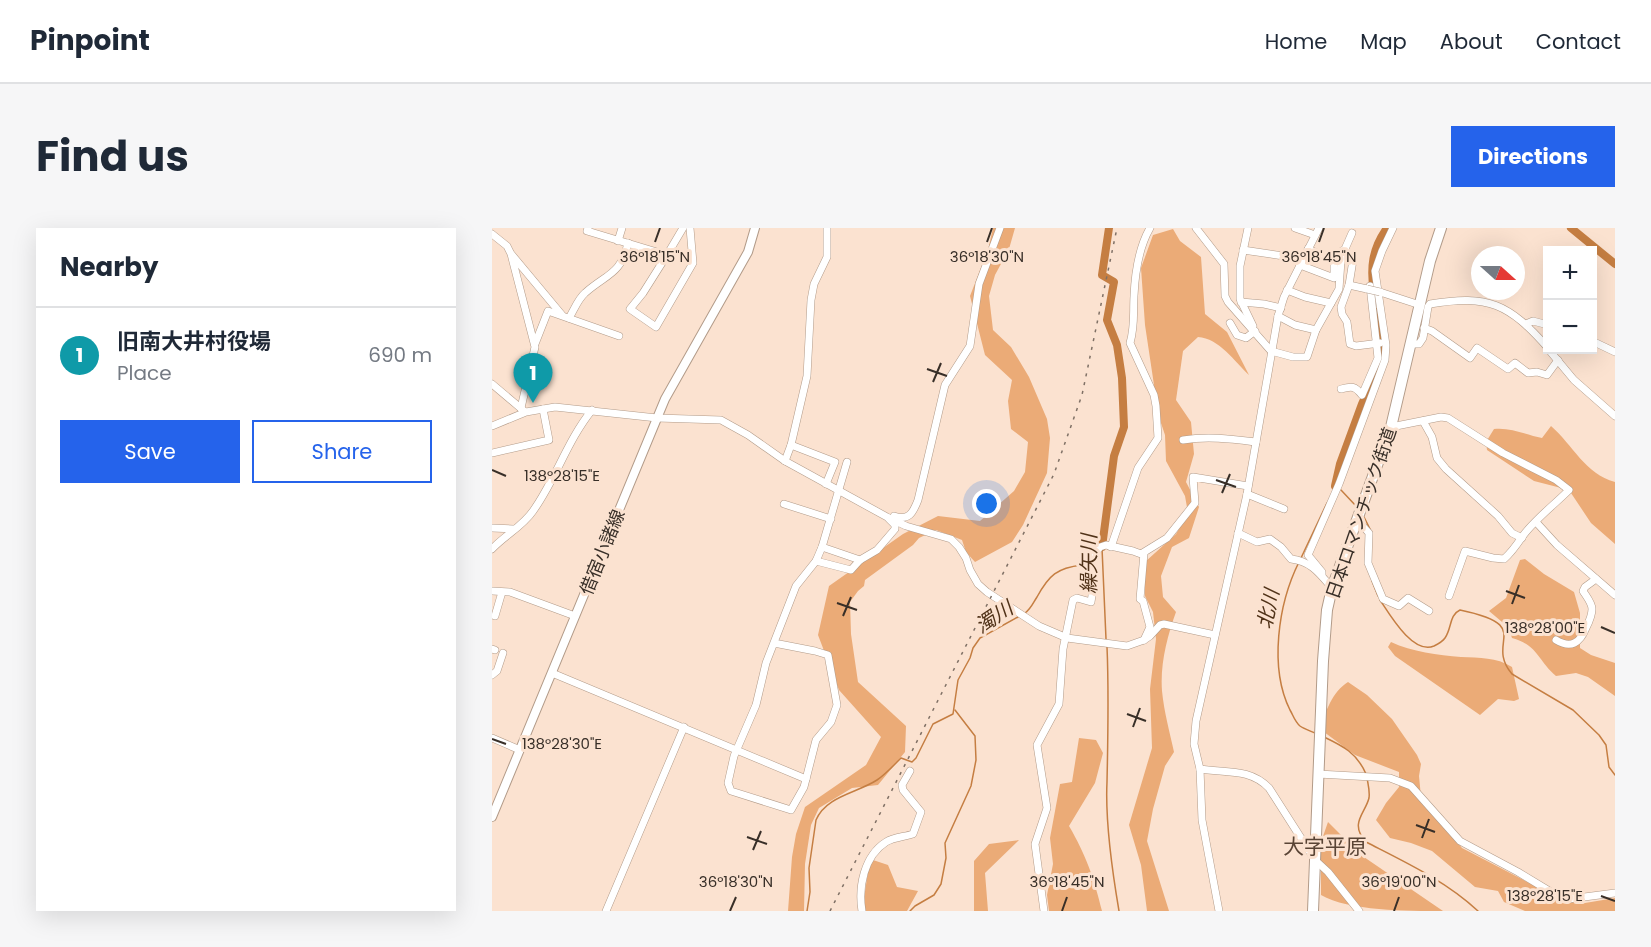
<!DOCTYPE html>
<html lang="en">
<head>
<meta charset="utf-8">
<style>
	:root { --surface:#fff; --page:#f6f6f7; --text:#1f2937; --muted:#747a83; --line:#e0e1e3; --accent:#2563eb }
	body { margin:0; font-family:Poppins,"Noto Sans JP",sans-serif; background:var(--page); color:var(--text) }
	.controls { position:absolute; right:18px; top:18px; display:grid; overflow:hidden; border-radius:0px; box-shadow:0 6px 24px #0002 }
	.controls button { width:54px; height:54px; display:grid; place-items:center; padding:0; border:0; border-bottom:2px solid var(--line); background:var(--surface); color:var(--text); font:30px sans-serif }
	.compass { position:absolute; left:979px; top:18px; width:54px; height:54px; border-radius:50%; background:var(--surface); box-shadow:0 6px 24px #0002; rotate:111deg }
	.you { position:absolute; left:495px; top:276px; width:21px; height:21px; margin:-15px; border:4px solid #fff; border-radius:50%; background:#1a73e8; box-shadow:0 0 0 9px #1a73e833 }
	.badge { display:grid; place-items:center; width:39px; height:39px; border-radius:50%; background:var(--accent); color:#fff; font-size:20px; font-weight:700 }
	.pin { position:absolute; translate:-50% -50px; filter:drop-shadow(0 2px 3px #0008) }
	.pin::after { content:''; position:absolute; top:32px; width:21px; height:18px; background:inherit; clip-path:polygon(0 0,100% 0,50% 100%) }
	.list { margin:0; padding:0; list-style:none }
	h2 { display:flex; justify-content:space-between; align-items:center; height:78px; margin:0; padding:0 24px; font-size:26px }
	h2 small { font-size:20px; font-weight:400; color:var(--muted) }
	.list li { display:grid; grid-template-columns:39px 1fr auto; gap:18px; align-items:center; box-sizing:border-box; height:96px; padding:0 24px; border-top:2px solid var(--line) }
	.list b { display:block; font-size:22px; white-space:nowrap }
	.list p { margin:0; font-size:20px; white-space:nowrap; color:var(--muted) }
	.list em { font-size:20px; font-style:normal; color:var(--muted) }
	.actions { display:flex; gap:12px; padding:18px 24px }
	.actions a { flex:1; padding:14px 0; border:2px solid var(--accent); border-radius:0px; text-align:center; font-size:21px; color:var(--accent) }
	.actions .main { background:var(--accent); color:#fff }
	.map { position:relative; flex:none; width:1123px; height:683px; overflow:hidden; border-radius:0px }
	header { display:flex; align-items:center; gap:36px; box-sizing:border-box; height:84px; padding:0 30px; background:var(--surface); border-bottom:2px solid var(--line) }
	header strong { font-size:28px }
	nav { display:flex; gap:33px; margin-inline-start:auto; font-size:21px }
	.intro { display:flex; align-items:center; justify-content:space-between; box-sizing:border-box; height:144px; padding:0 36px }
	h1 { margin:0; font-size:42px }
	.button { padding:15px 27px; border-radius:0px; background:var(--accent); color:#fff; font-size:21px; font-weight:700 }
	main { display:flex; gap:36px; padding:0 36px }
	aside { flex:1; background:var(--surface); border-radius:0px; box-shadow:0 6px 24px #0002 }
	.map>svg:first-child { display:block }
	.green { fill:#ebab77 }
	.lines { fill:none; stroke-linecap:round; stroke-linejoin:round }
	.stream { stroke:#c57e42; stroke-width:1.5 }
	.river { stroke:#c57e42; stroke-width:8 }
	.minor-casing { stroke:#b29b89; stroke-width:8 }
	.major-casing { stroke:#b29b89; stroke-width:10 }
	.highway-casing { stroke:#b29b89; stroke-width:12 }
	.minor { stroke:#fff; stroke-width:7 }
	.major { stroke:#fff; stroke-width:8 }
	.highway { stroke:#fff; stroke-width:10 }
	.rail { stroke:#7f7065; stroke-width:1.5; stroke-dasharray:3 6; stroke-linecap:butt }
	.minor-bridge-casing { stroke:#b29b89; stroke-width:8; stroke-linecap:butt }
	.minor-bridge { stroke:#fff; stroke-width:7 }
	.ticks { fill:none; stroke:#382f28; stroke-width:2 }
	.labels { text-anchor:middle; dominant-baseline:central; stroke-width:6; stroke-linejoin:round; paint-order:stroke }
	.street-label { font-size:18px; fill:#382f28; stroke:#fbe2d0 }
	.water-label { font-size:20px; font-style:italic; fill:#503218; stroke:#fbe2d0 }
	.quarter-label { font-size:21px; fill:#594435; stroke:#fbe2d0 }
	.ticks-label { font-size:15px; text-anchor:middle; fill:#382f28; stroke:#fbe2d0; stroke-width:6; stroke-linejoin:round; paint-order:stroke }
</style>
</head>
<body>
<header>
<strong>Pinpoint</strong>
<nav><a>Home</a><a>Map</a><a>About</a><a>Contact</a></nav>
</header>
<div class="intro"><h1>Find us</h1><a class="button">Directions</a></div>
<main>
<aside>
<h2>Nearby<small></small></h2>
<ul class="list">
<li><span class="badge" style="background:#0f9aa8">1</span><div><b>旧南大井村役場</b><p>Place</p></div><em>690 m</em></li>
</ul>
<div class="actions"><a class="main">Save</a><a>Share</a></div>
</aside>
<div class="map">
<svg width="1123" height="683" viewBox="0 0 1123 683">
	<rect width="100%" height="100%" fill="#fbe2d0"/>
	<g class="green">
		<path d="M501 0H523L517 21 503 47 497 68 501 102 519 119 537 149 555 191 558 210 555 245 531 297 520 314 483 334 474 324 470 312 444 302 427 310 421 317 373 352 372 358 366 363 358 374 359 406 366 454 414 498 413 524 386 557 360 560 327 580 319 597 313 636 312 683H296L300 629 304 606 313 579 374 537 389 509 347 462 326 407 337 358 411 306 446 288 488 293 522 263 533 244 536 214 519 201 516 173 520 152 493 127 478 68 496 22Z"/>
		<path d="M681 1 688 13 709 29 713 86 735 104 757 147C743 134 727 110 706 109L691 123 684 172 699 194 702 226 694 254 707 279 697 310 680 319 669 348 671 369 684 384C675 409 668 436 670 463 672 484 678 505 682 524L673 538 661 581 655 613 677 683H655L649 637 637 597 660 520 658 461 664 411 661 384 653 368V334L684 306 696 285 693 268 674 233 673 207 663 177 662 157 653 97 649 40 661 7Z"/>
		<path d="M1059 198C1081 217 1093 246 1123 254V316L1099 295 1077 262 1042 253 995 222 994 214 1002 201C1018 199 1035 207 1050 210Z"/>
		<path d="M1033 331 1052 346 1082 364 1088 385V420L1099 427 1123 435V468L1096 449 1084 445 1064 448C1045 432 1047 418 1020 410L1016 399 997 383 1014 370 1028 332Z"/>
		<path d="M899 414C920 424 946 427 969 429 988 430 1004 429 1020 439L1027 471 1022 473 1006 471 988 487 903 428 896 419Z"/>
		<path d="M856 454 875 467 900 491 925 527 929 536 927 548 929 569 970 620 1051 662 1087 676 1123 670V683H1033L1012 674 1006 663 983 659 940 623 919 615 898 610 884 592 894 575 907 559V544L863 527 828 501C834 483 840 464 856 454Z"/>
		<path d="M587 510 604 512 611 525 603 555 577 598C594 627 602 650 610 683H557L555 667 561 636 558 610 568 556 580 554Z"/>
		<path d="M836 594 869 627 951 683C916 683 856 683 829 667V614Z"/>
		<path d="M527 612 493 645 496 683H482V633L497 616Z"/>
		<path d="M378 631 396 637 405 659 426 663 415 683H370Z"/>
	</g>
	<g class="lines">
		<g class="stream">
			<path d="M849 262 864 278"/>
			<path d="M872 289 878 301"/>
			<path d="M610 320 614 411"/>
			<path d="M809 330 835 275"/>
			<path d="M807 334C786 376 777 440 798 482 801 487 803 494 808 498 812 501 819 503 825 506"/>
			<path d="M880 353 886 368"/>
			<path d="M888 372C898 387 921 427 942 418 946 416 951 413 953 410 960 400 957 387 968 382 1044 398 992 413 1020 446L1081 482 1107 507 1114 517 1117 539 1123 547"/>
			<path d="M533 385C539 381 541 375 545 369 557 347 565 340 590 337"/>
			<path d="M615 419C617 464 616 509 615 554 613 595 620 642 627 683"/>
			<path d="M832 509C851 518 865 525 874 546"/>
			<path d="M875 550C876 556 878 563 877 570 873 586 857 595 874 614 913 634 954 653 986 683"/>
			<path d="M315 683 318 664 317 640 324 592C334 568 365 565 385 552 394 546 402 537 409 530L420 534 424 530 441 496 461 486 466 452 478 430 481 420 488 410 526 389"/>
			<path d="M418 683 423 678 442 667 449 656 454 630 453 615 479 558 484 532 483 508 463 482"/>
		</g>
		<g class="river">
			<path d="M1079 0 1123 36"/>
			<path d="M882 65C878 40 880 21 895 0"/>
			<path d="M843 258 848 236 870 176 887 139 890 124 884 84"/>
			<path d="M610 319 622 228 632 199 630 150 625 117 615 92 622 54 610 47 617 0"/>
		</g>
		<g class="minor-casing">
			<g id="minor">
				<path d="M96 0 95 3 175 27 191 0"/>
				<path d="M704 0 732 36 733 68 736 74 779 123 801 129H815L824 102 847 61 849 33 852 29H858L861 32 857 57 875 61"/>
				<path d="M756 0 748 38V71L761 98"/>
				<path d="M803 0 823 7"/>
				<path d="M0 6 15 18 19 26 43 119 29 180"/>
				<path d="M126 13 130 0"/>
				<path d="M816 21 842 33"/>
				<path d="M751 22 798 29 809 34"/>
				<path d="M20 27 70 87"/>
				<path d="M175 27 151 65 138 81 164 99 201 35 198 0"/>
				<path d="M808 37 842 50V33L844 27 853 21 860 5"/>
				<path d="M857 57 849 79 850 86 855 94 858 116 864 118 888 115"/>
				<path d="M795 62 813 69 839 75"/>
				<path d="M888 64 928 77"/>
				<path d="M749 74 772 76 789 80"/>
				<path d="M786 88 803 97 824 102"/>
				<path d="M77 90C82 82 86 71 93 65 114 46 129 47 136 15"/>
				<path d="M738 95 745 107 754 110 763 103"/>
				<path d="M1034 96 1041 93 1056 97"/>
				<path d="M932 100 940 103 978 130 985 120 1016 141 1023 135 1036 145 1045 144 1055 147 1066 132"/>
				<path d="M1100 113 1123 124"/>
				<path d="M43 116 56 83 127 108"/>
				<path d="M919 116H927L931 110 936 79 938 76C997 66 1017 76 1056 120"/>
				<path d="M1057 122 1082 152 1123 188"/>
				<path d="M0 156 32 183"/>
				<path d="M849 161C860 158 863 158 870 167L886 130 878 58"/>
				<path d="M931 193 940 209 945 230 954 241 1006 288 1020 305 1030 310"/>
				<path d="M0 198 34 184 63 179 165 190 229 192 256 207 293 233 395 289 414 298 459 311 467 319 474 330 478 342 486 356 495 364 547 398 575 410 635 418 652 412 658 408 668 397 672 396 723 407"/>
				<path d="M899 199 949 189 956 190 1011 225 1064 252 1077 262C1062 277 1042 292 1030 309 1024 318 1020 324 1012 331L1001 330 973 323 957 368"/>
				<path d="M691 212C716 208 739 211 764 214"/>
				<path d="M299 217 343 234 334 256"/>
				<path d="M0 225 57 212 51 181"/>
				<path d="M293 233 299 217 315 148 319 72 322 56 335 29V0"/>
				<path d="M755 266 792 281"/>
				<path d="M292 276 339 291"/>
				<path d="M402 288C417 293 421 285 426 272L453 157 478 118 487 56 508 0"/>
				<path d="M866 293 877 305 876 335 891 371 907 378 916 370 937 383"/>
				<path d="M1044 294 1065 317 1123 367"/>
				<path d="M0 300 21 301"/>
				<path d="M746 305 765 314 778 311 789 319 799 331C819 333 828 346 840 360"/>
				<path d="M330 319 368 332"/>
				<path d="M619 319 646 240 666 210 664 178 662 167 638 115C643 98 641 86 642 68 643 46 647 19 658 0"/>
				<path d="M0 321C12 308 31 298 41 283 64 251 75 213 100 182"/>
				<path d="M652 325 648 371 651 373 658 399 652 412"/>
				<path d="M324 333 359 342 368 332 385 322 403 301V297L397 291"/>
				<path d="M830 347V344L816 327 847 256 893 132 894 117 883 43 890 23 901 0"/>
				<path d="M0 363 18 364 83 388"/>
				<path d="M3 388 10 364"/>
				<path d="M1064 412C1079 421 1088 415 1094 400 1097 394 1100 387 1100 381 1100 375 1094 368 1091 363L1093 359 1104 351"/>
				<path d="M282 415 323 423 336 427 345 477 339 494 324 512 312 559 299 582 239 563 236 555 242 528 264 477 274 435 304 358 324 333 330 319 355 234"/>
				<path d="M0 421 3 422"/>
				<path d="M60 445 314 551"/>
				<path d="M0 447 5 443 11 425"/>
				<path d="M0 510 28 522"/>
				<path d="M708 541C734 545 758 540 777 560L823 632 836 644 867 683"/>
				<path d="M826 546 898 550 919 558 968 613 1026 644 1059 664 1077 671 1123 665"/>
				<path d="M114 683 192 499"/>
				<path d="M370 683C366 659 372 628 394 614 402 609 412 609 421 606L429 584 411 562 410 557 418 543"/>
				<path d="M552 683 543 616 555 580 545 517 567 476 571 421 581 372 585 370 599 374C603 354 596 348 591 330L601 328 608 319 614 317 641 323 649 326 675 310 703 275 701 249 756 258"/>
				<path d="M727 683 710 592 708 541 702 516 704 493 755 266 786 88 792 69 827 0"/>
			</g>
		</g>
		<g class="major-casing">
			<path id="major" d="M0 589 173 171 256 24 263 0"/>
		</g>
		<g class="highway-casing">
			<path id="highway" d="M821 683 831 433 835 382 840 360 899 199 938 33 949 0"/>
		</g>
		<use href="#minor" class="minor"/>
		<use href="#major" class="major"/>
		<use href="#highway" class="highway"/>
		<path class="rail" d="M338 683 562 246 590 167 625 0"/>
		<g class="minor-bridge-casing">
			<path id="minor-bridge" d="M875 61 888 64"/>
		</g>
		<use href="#minor-bridge" class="minor-bridge"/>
	</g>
	<path class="ticks" d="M163 14 168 0M495 14 500 0M827 14 832 0M435 141 455 148M441 154 449 135M0 242 14 248M724 252 744 259M730 265 738 246M1014 363 1033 370M345 375 365 382M1020 376 1027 357M351 388 359 369M1109 399 1123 405M635 486 654 493M641 499 648 480M0 511 14 516M924 597 943 604M255 609 275 616M930 610 937 591M261 622 269 603M1109 668 1123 673M238 683 244 669M570 683 575 669M902 683 907 669"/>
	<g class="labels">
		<g class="street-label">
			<text transform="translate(869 285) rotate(-71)">日本ロマンチック街道</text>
			<text transform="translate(110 324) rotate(-68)">借宿小諸線</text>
		</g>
		<g class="water-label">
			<text transform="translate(597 336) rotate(-90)">繰矢川</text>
			<text transform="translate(776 381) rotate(-78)">北川</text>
			<text transform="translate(502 389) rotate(-33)">濁川</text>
		</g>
		<g class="quarter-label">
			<text x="833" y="618">大字平原</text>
		</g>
	</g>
	<g class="ticks-label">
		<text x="163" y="34">36°18'15"N</text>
		<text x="495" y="34">36°18'30"N</text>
		<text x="827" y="34">36°18'45"N</text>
		<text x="70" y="253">138°28'15"E</text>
		<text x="1053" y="405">138°28'00"E</text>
		<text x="70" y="521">138°28'30"E</text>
		<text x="244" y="659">36°18'30"N</text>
		<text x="575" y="659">36°18'45"N</text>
		<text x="907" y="659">36°19'00"N</text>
		<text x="1053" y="673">138°28'15"E</text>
	</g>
</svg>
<div class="controls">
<button>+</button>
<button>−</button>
</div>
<svg class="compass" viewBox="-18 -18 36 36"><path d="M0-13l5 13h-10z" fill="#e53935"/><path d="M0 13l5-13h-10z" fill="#747a83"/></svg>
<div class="you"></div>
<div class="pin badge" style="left:41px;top:175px;background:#0f9aa8">1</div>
</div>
</main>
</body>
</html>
